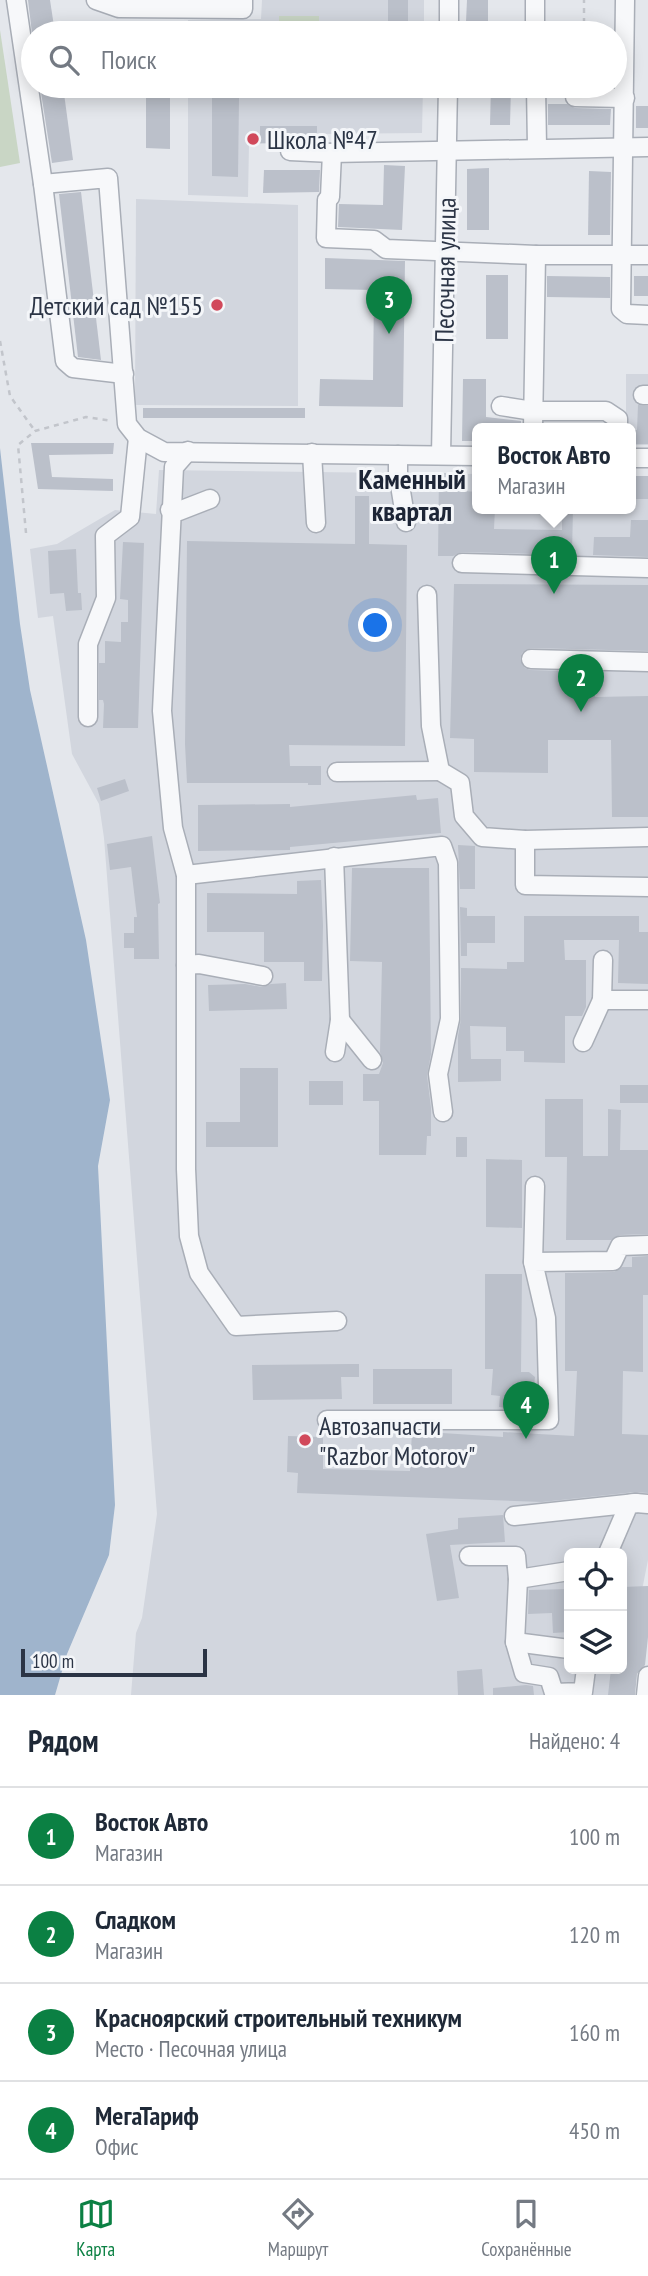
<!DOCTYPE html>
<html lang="ru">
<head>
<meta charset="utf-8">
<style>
	:root { --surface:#fff; --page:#f6f6f7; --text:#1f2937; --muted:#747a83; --line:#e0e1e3; --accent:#0b8043 }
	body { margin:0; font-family:"PT Sans Narrow",sans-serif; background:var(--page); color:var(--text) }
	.controls { position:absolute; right:21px; bottom:21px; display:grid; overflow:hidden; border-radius:10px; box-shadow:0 4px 18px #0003 }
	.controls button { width:63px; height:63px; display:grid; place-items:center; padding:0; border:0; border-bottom:2px solid var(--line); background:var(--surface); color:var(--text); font:35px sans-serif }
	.scale { position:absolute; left:21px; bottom:18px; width:186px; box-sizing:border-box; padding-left:7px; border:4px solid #2b3445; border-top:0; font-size:19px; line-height:24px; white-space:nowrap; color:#2b3445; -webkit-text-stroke:5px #f4f6f9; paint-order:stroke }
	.you { position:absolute; left:376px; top:626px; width:24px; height:24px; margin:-18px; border:5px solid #fff; border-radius:50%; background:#1a73e8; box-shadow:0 0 0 10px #1a73e833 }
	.badge { display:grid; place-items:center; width:46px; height:46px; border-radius:50%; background:var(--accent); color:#fff; font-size:23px; font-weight:700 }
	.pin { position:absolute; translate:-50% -58px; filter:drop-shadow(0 2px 4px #0008) }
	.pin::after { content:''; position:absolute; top:37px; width:24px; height:21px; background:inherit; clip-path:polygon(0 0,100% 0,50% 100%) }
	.popup { position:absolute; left:472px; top:423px; width:164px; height:91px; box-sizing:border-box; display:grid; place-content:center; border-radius:10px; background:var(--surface); filter:drop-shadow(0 2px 5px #0005); font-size:23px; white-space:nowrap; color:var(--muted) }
	.popup b { font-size:26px; color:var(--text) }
	.popup::after { content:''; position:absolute; left:50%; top:100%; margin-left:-14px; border:14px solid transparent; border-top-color:var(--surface) }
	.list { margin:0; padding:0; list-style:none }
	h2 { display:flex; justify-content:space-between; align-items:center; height:91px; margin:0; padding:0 28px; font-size:30px }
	h2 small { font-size:23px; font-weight:400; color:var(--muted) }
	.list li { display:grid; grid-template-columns:46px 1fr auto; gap:21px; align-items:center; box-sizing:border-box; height:98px; padding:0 28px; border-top:2px solid var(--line) }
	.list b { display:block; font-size:26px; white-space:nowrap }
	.list p { margin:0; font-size:23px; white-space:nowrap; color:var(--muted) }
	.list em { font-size:23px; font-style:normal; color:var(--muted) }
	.icon { flex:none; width:38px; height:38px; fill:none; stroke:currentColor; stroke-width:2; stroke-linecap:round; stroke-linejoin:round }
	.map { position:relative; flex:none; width:648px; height:1695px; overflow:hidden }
	.search { position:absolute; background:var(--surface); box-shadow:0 4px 18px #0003; left:21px; right:21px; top:21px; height:77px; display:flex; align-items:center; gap:18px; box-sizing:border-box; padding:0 24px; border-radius:38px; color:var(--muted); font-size:26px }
	.sheet { height:483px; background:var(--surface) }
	nav { display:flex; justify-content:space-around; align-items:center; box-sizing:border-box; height:98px; border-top:2px solid var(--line); background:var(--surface); font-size:19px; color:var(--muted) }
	nav a { display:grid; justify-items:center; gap:4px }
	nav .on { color:var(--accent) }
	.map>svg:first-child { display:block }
	.built { fill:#d2d6de; fill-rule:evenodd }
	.green { fill:#c9d6c5 }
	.water { fill:#9fb4cc }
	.building { fill:#bbc0ca }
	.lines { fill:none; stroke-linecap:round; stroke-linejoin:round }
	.minor-casing { stroke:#a9aeb7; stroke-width:21 }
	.path { stroke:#c2c5cb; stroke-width:2.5; stroke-dasharray:5 5; stroke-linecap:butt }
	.minor { stroke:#f7f8fa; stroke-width:18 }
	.poi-dot { fill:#d1495b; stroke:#f4f6f9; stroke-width:2.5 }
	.labels { text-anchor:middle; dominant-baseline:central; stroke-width:6; stroke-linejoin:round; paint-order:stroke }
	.poi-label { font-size:26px; fill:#2b3445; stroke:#f4f6f9; text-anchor:start }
	.street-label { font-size:26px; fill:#2b3445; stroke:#f4f6f9 }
	.neighbourhood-label { font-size:28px; font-weight:bold; fill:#1d2536; stroke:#f4f6f9 }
</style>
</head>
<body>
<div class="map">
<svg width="648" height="1695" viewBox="0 0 648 1695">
	<rect width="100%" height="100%" fill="#e4e7ec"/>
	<g class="built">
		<path d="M262 0H424V33H188V20L261 19Z"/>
		<path d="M188 86H423L422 133 318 134 317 143 249 144 248 197 188 195Z"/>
		<path d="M136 199 298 205V406L135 405Z"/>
		<path d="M626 374H648V445H631V428H626Z"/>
		<path d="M159 470 477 474V508H631V476H648V1560L635 1625 628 1695H131L136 1633 142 1618 157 1514 104 838 99 804 72 754 53 616 38 618 30 549 57 544 115 510 156 514ZM569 1553H622V1669H569Z"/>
	</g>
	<g class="green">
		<rect x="279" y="16" width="40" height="17"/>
		<path d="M0 30 20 163 0 167Z"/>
	</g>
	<path class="water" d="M0 448 20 624 30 690 86 940 110 1100 98 1166 115 1505 109 1555 67 1654 55 1695H0Z"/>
	<g class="building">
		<path d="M28 0H50L55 33H32Z"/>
		<path d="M388 0H408V33H378V23H388Z"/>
		<path d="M467 0H488V23L466 22Z"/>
		<path d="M40 86H63L73 160 52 163Z"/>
		<path d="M146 86H170V149L146 148Z"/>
		<path d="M491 86H511L510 125H490Z"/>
		<path d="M212 98H239L238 177 212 176Z"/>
		<path d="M548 104H567L575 108 611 109 610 125H548Z"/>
		<rect x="636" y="106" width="12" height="22"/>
		<path d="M260 126H317V141L291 140 282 143H260Z"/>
		<path d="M384 165 405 166 402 230 338 227 339 204 383 205Z"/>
		<path d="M489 168V230H467V169Z"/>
		<path d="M264 170H320L319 192 263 193Z"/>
		<path d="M589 171 611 172 610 235H588Z"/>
		<path d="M81 192 101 360 78 357 59 194Z"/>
		<path d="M325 258 405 261 403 407 319 406 320 379 373 380 374 290 325 289Z"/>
		<rect x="486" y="275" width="22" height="64"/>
		<path d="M547 276 610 277V298L547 297Z"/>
		<rect x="634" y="276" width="14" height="20"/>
		<path d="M463 379H486V417L521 421V428H477V441H462Z"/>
		<path d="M638 405 648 406V444H631V430H637Z"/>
		<rect x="143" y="408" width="162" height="10"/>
		<path d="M31 443H114L113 454 49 455 52 477 113 479V491L38 489Z"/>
		<path d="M439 473 464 474V491L477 492V508H495L494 529 562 530V508H573L572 555 462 552 453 556H438Z"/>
		<rect x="631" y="476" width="17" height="23"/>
		<path d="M355 496H369V544L407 545 405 746 289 745 290 766H321V785H308V783H187L185 744 187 541 355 544Z"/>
		<path d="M631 520H648V557L593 555 594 537H630Z"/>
		<path d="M123 542 144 543 138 728H103L104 704 103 700H99V663H105V641L121 642V622H128V600L120 599Z"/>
		<path d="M76 549 78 593H81L82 610 66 611 64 593 50 594 48 551Z"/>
		<path d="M454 584 648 585V651L531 648 522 653 520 659 525 668 530 670 595 672V697L648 696V817H612L611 740H548V773L474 772V739L450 738Z"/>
		<path d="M125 779 129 791 101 801 97 788Z"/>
		<path d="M416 795 417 800 438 798 441 833 290 847V850L198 851V805L290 804V807Z"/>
		<path d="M152 836 160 903 158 904 159 959H134V948H124V933H134V917H137L131 867 110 870 107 844Z"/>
		<path d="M458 845 475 846V889H460Z"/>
		<path d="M352 868H429L431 1054 427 1075 431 1108V1136H427L426 1155H379V1101H363V1074H379L383 1063 380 1052 382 962 350 961Z"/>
		<path d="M321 880 323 925 322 981H304V962H264V932H207V893L297 894V881Z"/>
		<path d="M460 907 467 908V916H495V943H467V956H461Z"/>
		<path d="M524 916H639V932H648V984L618 983 619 940H564L565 960H586V1007L582 1016H565V1063L524 1062V1051H506V1027L470 1026 471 1059H501V1081L458 1082V1036L461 1019V968L507 969V962H524Z"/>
		<path d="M286 983 287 1009 209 1011 208 985 245 984 262 987 271 984Z"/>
		<path d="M240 1068H278V1147H206V1122H240Z"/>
		<rect x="309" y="1081" width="34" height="24"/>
		<rect x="620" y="1085" width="28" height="18"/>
		<path d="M545 1099H583V1156H608V1109L621 1110 620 1150H648V1234L620 1235 611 1240H566L567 1157H545Z"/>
		<rect x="456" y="1137" width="11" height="20"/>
		<path d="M486 1159 522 1160V1228L486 1227Z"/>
		<path d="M648 1256V1295H643V1372L623 1371 622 1434 648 1435V1493L635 1492 542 1502 297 1493 298 1473 287 1472 288 1436 323 1437V1469L410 1471 412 1431 503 1437V1432L574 1436 577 1371H565V1273L614 1272 622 1267H632V1257Z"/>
		<path d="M485 1274H522L521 1372H529L535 1377 532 1404H510V1408L499 1407 500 1396 491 1395 493 1369H485Z"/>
		<path d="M350 1364H359V1377H341L342 1399 253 1400 252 1365Z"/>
		<rect x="373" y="1369" width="79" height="35"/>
		<path d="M503 1515 505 1542 450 1545 459 1598 437 1601 426 1534 458 1529V1518Z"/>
		<path d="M648 1586V1637L645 1665 637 1674 635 1695H608L611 1669H622V1587Z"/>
		<path d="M569 1589V1632L553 1633 552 1613 528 1614 529 1590Z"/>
		<path d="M482 1669 484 1695H458L457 1671Z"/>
		<path d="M526 1685 533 1686 534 1695H493V1688Z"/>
	</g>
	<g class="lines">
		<g class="minor-casing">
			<g id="minor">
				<path d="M16 0 43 184 108 178 127 424 138 438 164 452 477 456"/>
				<path d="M96 0 119 8 243 9V0"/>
				<path d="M625 0 621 309 627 314 648 315"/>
				<path d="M449 33V0"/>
				<path d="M535 33V0"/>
				<path d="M536 86 537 147"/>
				<path d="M575 97 625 98"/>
				<path d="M290 151 332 153 648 147"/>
				<path d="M332 153 330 197 327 200 326 238 374 240 386 249 536 255H648"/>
				<path d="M43 184 65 361 73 368 124 374"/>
				<path d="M643 395H648"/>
				<path d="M501 406 533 411H606L618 419V428"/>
				<path d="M533 428 536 255"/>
				<path d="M188 451 174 467 162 711 173 828 186 875V1169L189 1236 199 1273 236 1326 337 1321"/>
				<path d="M312 453 316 523"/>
				<path d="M398 455V473L406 522"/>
				<path d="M441 455 448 86"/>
				<path d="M631 458H648"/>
				<path d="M170 510 179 511 210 499"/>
				<path d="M462 563 648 568"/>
				<path d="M427 595 431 726 440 771 460 783 464 816 482 837 525 840 648 837"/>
				<path d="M531 659 648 662"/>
				<path d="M88 717V644L106 598 105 536 130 517 138 438"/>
				<path d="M337 772 440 771"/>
				<path d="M525 840V885L648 887"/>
				<path d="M334 857 340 1020 335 1052"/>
				<path d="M186 875 442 846 448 863 450 1019 438 1074 443 1112"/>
				<path d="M603 960 602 1000H648"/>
				<path d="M186 965 199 964 263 976"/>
				<path d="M340 1020 372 1060"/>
				<path d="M583 1042 602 1000"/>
				<path d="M533 1262 535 1186"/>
				<path d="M327 1420H549L546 1318 533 1262 613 1261 620 1246 648 1245"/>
				<path d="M514 1516 636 1503 648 1504"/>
				<path d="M608 1553 629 1504 636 1503"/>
				<path d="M469 1556H516L518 1579 569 1571"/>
				<path d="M518 1579 515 1642 524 1673 549 1677 554 1693 583 1692 586 1669"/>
				<path d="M515 1642 569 1649"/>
				<path d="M646 1695 648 1676"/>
			</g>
		</g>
		<g class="path">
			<path d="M584 33V0"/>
			<path d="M0 341 10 396 35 431"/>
			<path d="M26 533 18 445 35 431 86 417 112 421"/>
		</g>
		<use href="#minor" class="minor"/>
	</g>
	<g class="poi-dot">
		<circle cx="253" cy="139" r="7"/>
		<circle cx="217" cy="305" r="7"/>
		<circle cx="305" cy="1440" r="7"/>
	</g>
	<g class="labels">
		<g class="poi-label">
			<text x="267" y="139">Школа №47</text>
			<text x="203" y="305" text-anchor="end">Детский сад №155</text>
			<text x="319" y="1425">Автозапчасти<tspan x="319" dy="30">"Razbor Motorov"</tspan></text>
		</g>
		<g class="street-label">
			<text transform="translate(445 270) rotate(-89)">Песочная улица</text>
		</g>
		<g class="neighbourhood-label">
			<text x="412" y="478">Каменный<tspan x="412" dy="32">квартал</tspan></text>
		</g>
	</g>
</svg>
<div class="controls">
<button><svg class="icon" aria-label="locate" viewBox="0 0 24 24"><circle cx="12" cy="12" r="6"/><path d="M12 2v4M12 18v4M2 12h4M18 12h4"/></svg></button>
<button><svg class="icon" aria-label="layers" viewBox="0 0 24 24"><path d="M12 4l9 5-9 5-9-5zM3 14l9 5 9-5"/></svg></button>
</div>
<div class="scale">100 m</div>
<div class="you"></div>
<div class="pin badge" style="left:554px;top:594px">1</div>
<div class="popup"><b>Восток Авто</b>Магазин</div>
<div class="pin badge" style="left:581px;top:712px">2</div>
<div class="pin badge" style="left:389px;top:334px">3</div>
<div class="pin badge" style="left:526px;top:1439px">4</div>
<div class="search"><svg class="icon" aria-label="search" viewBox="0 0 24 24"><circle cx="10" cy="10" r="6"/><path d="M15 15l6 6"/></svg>Поиск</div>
</div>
<section class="sheet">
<h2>Рядом<small>Найдено: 4</small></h2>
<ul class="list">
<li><span class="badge">1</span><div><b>Восток Авто</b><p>Магазин</p></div><em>100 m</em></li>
<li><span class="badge">2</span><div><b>Сладком</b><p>Магазин</p></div><em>120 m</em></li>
<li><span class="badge">3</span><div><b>Красноярский строительный техникум</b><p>Место · Песочная улица</p></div><em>160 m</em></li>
<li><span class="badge">4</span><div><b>МегаТариф</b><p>Офис</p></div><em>450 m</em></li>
</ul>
</section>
<nav>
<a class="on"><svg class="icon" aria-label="map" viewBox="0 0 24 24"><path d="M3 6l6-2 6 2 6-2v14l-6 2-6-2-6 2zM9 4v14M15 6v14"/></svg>Карта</a>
<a><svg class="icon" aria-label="directions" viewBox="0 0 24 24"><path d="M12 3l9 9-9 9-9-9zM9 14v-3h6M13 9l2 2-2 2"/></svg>Маршрут</a>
<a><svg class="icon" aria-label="saved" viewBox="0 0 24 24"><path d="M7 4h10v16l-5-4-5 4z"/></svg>Сохранённые</a>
</nav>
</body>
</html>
